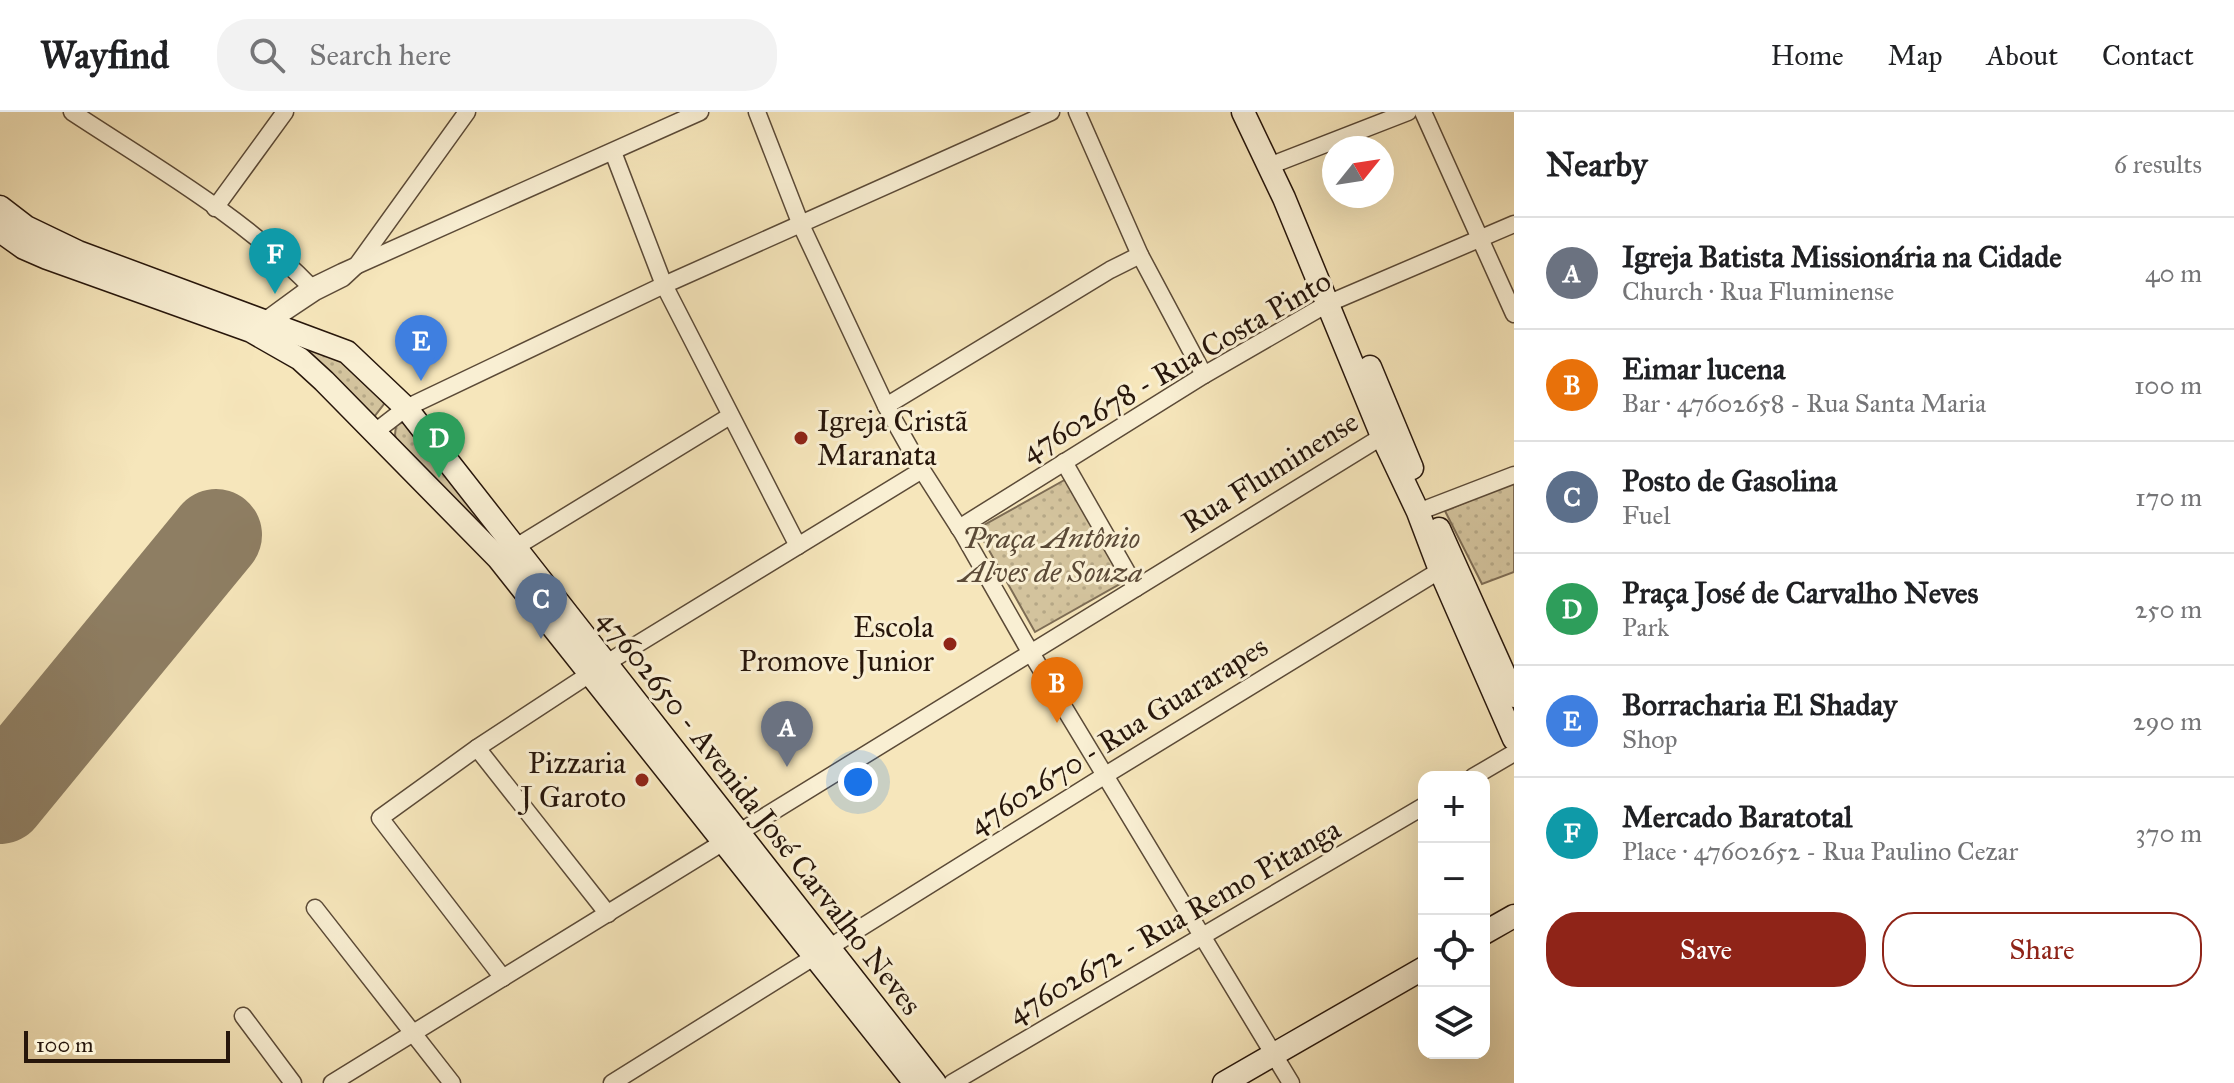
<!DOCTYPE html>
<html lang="en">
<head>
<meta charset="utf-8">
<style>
	:root { --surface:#fff; --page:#f2f2f2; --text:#202124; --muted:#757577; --line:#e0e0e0; --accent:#8f2418 }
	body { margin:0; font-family:"IM FELL Great Primer",serif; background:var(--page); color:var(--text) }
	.controls { position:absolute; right:24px; bottom:24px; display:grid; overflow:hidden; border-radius:16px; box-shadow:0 8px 32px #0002 }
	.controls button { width:72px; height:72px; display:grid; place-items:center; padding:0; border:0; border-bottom:2px solid var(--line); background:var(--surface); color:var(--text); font:40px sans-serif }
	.compass { position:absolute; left:1322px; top:24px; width:72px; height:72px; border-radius:50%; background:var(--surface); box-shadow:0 8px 32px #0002; rotate:60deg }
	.scale { position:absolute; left:24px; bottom:20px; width:206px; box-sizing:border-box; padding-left:8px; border:4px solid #27160b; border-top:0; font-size:22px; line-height:28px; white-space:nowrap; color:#27160b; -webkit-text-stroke:6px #f9efd3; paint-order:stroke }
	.you { position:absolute; left:858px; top:670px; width:28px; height:28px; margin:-20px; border:6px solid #fff; border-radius:50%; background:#1a73e8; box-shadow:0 0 0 12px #1a73e833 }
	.badge { display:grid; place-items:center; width:52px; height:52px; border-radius:50%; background:var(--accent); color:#fff; font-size:26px; font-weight:700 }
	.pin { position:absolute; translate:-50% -66px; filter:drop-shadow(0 2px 4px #0008) }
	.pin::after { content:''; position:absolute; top:42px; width:28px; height:24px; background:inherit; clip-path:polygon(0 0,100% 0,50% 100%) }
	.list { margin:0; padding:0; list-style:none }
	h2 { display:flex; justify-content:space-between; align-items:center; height:104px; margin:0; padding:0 32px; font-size:34px }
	h2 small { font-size:26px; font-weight:400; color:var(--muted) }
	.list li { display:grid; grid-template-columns:52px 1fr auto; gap:24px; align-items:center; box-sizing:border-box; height:112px; padding:0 32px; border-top:2px solid var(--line) }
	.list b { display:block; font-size:30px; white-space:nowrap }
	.list p { margin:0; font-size:26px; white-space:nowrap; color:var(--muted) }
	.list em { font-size:26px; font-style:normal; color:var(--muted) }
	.actions { display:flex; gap:16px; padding:24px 32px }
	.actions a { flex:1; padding:18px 0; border:2px solid var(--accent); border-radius:32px; text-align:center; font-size:28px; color:var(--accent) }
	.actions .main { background:var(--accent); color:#fff }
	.icon { flex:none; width:44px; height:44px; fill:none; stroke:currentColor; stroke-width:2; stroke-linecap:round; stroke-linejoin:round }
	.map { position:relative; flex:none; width:1514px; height:971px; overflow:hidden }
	header { display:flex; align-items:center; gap:48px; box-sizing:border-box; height:112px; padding:0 40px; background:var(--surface); border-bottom:2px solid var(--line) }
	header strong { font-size:38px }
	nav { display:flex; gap:44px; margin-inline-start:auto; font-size:28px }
	.search { width:560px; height:72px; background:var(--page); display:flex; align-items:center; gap:20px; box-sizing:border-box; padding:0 28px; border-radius:32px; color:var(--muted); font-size:30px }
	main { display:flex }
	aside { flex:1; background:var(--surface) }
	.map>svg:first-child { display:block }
	.park { fill:url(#park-dots); stroke:#7d6c54; stroke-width:2 }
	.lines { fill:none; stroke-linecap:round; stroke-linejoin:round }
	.runway { stroke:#8e7e63; stroke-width:92 }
	.street-casing { stroke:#5b4a37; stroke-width:19 }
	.secondary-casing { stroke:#27160b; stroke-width:25 }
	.street { stroke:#f9efd3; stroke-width:16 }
	.secondary { stroke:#f9efd3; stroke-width:22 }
	.poi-dot { fill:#8f2418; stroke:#f9efd3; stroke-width:3 }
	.labels { text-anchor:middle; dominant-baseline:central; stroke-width:6; stroke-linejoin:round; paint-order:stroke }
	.street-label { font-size:30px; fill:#27160b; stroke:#f9efd3 }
	.poi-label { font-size:30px; fill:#27160b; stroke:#f9efd3; text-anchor:end }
	.park-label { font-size:30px; font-style:italic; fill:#5b4a37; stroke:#f9efd3 }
</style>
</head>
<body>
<header>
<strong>Wayfind</strong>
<div class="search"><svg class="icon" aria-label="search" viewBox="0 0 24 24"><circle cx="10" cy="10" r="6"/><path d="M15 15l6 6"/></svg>Search here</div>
<nav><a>Home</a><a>Map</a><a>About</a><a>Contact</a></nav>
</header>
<main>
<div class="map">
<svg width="1514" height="971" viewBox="0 0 1514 971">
	<defs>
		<pattern id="park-dots" width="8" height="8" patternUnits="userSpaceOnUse" patternTransform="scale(2)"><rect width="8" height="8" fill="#d3c39d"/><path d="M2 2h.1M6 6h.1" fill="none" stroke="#b5a786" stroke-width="1.8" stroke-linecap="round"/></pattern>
	</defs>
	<rect width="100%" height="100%" fill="#f6e6bb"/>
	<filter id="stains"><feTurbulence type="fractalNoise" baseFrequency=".0025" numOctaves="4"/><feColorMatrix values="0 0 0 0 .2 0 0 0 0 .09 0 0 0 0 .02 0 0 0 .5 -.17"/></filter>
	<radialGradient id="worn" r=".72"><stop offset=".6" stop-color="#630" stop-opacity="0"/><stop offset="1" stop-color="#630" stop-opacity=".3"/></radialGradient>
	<g class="park">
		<path d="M303 235 338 244 382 285 384 292 374 305 304 239Z"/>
		<path d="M403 310 408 312 485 411 482 416 399 337 395 323 396 313Z"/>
		<path d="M1068 366 1125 469 1035 520 977 417Z"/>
		<path d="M1514 370V460L1482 472 1445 399Z"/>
	</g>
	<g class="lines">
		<path class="runway" d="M0 686 216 423"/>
		<g class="street-casing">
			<g id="street">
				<path d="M72 0C154 54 242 104 311 175"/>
				<path d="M757 0 801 113 886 294 922 358 963 422 1025 531 1291 971"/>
				<path d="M1077 0 1140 143 1204 263"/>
				<path d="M1423 0 1514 202"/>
				<path d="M613 40 664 173 798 434"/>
				<path d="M1269 54 1408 0"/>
				<path d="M215 96 285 0"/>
				<path d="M259 213 311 175 342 160 700 0"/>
				<path d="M264 214 315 180 343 166 357 153 467 0"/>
				<path d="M886 294 1110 158 1140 143"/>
				<path d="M375 320 406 296 664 173 1051 0"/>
				<path d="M1064 350 1136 476"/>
				<path d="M1418 400 1514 363"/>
				<path d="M959 416 1204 263 1327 192 1514 112"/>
				<path d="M506 441 730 304"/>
				<path d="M477 636 608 802"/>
				<path d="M1473 665 1514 641"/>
				<path d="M315 796 452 971"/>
				<path d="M503 866 380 706 477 636 605 552 922 358"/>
				<path d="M243 904 293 971"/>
				<path d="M332 971 1391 319"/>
				<path d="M612 971 1104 664 1447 454"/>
				<path d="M952 971 1424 694"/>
			</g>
		</g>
		<g class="secondary-casing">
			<g id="secondary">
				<path d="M1243 0 1284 86 1382 324 1418 400 1440 458 1514 627"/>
				<path d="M0 95 26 115 78 140 347 240 406 296 935 971"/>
				<path d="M0 119 24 136 47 146 251 219 300 247 324 269 498 446 915 971"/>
				<path d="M1370 255 1412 356"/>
				<path d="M1439 417 1514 584"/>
				<path d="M1484 821 1514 804"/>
				<path d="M1224 971 1424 856"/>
			</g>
		</g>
		<use href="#street" class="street"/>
		<use href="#secondary" class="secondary"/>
	</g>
	<g class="poi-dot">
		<circle cx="801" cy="326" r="8"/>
		<circle cx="950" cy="532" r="8"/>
		<circle cx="642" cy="668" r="8"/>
	</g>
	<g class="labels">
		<g class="street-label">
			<text transform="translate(1176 254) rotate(-30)">47602678 - Rua Costa Pinto</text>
			<text transform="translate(1270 360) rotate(-32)">Rua Fluminense</text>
			<text transform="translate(1118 623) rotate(-32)">47602670 - Rua Guararapes</text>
			<text transform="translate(760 700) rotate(52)">47602650 - Avenida José Carvalho Neves</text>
			<text transform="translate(1174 809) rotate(-30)">47602672 - Rua Remo Pitanga</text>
		</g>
		<g class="poi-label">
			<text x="817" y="309" text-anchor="start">Igreja Cristã<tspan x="817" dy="34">Maranata</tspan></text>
			<text x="934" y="515">Escola<tspan x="934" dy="34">Promove Junior</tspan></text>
			<text x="626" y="651">Pizzaria<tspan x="626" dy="34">J Garoto</tspan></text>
		</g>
		<g class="park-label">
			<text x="1051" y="426">Praça Antônio<tspan x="1051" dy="34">Alves de Souza</tspan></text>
		</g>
	</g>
	<rect width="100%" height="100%" filter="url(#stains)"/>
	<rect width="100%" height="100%" fill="url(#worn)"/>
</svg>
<div class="controls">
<button>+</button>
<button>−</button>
<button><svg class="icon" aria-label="locate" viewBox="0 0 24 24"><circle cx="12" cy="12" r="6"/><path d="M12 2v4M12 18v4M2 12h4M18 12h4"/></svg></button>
<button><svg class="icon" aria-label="layers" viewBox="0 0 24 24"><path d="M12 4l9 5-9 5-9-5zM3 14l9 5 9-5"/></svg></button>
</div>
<svg class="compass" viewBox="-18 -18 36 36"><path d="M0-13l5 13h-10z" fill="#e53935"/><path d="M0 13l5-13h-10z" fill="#757577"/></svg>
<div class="scale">100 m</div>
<div class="you"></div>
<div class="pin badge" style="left:787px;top:655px;background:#6b7280">A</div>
<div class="pin badge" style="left:1057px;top:611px;background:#e8710a">B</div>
<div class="pin badge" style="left:541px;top:527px;background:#5c6f8a">C</div>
<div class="pin badge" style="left:439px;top:366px;background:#2e9e5b">D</div>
<div class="pin badge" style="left:421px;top:269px;background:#3f7fe0">E</div>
<div class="pin badge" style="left:275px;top:182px;background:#0f9aa8">F</div>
</div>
<aside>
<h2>Nearby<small>6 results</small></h2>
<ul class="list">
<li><span class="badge" style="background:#6b7280">A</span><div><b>Igreja Batista Missionária na Cidade</b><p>Church · Rua Fluminense</p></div><em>40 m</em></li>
<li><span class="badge" style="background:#e8710a">B</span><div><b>Eimar lucena</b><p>Bar · 47602658 - Rua Santa Maria</p></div><em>100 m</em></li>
<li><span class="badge" style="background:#5c6f8a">C</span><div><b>Posto de Gasolina</b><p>Fuel</p></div><em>170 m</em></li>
<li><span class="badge" style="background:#2e9e5b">D</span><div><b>Praça José de Carvalho Neves</b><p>Park</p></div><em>250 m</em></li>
<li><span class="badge" style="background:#3f7fe0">E</span><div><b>Borracharia El Shaday</b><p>Shop</p></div><em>290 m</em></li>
<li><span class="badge" style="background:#0f9aa8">F</span><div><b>Mercado Baratotal</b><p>Place · 47602652 - Rua Paulino Cezar</p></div><em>370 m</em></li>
</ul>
<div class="actions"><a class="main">Save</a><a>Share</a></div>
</aside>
</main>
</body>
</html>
